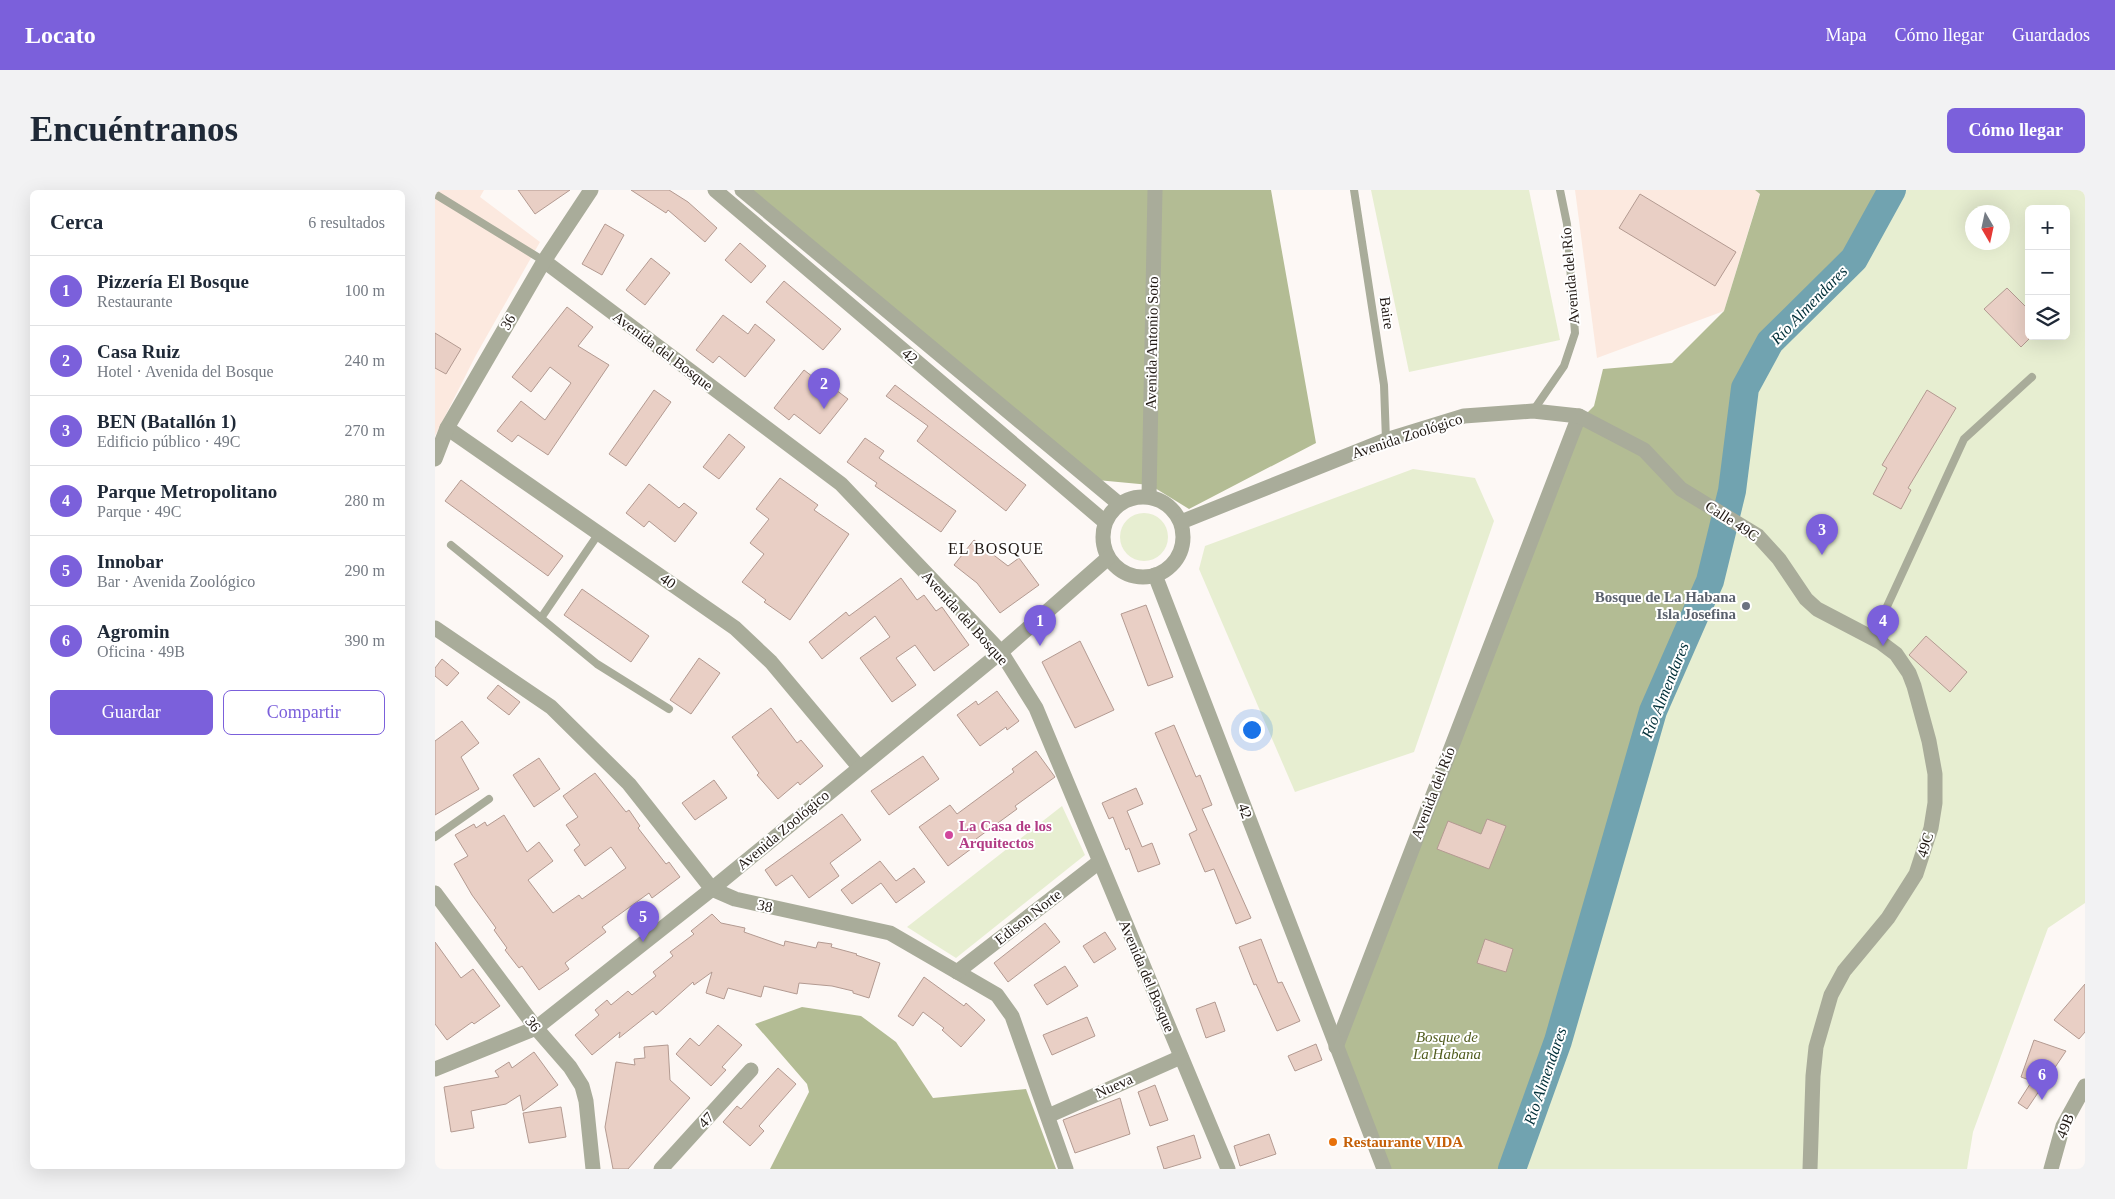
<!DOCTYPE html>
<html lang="es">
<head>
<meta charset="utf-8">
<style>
	:root { --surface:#fff; --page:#f2f2f3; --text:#1f2937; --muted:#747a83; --line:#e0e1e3; --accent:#7b60db }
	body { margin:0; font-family:Georgia,serif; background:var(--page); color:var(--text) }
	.controls { position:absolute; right:15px; top:15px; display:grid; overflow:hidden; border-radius:8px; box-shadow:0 5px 20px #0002 }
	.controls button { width:45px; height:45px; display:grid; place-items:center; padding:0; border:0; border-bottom:1px solid var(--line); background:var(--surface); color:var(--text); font:25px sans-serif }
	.compass { position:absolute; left:1530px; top:15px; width:45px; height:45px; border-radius:50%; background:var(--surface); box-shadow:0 5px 20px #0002; rotate:171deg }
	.you { position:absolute; left:816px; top:539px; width:18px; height:18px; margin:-12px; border:4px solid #fff; border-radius:50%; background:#1a73e8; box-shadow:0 0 0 8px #1a73e833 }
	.badge { display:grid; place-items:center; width:32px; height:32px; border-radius:50%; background:var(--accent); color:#fff; font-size:16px; font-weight:700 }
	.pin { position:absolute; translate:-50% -41px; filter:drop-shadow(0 1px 2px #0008) }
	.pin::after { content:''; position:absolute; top:26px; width:18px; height:15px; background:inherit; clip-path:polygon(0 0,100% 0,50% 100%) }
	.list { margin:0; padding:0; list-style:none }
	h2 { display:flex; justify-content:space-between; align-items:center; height:65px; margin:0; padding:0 20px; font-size:21px }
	h2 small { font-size:16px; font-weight:400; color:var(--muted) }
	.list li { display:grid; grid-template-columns:32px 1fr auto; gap:15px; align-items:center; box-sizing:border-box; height:70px; padding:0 20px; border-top:1px solid var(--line) }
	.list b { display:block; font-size:19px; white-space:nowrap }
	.list p { margin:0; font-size:16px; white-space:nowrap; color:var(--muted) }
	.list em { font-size:16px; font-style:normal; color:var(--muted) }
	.actions { display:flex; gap:10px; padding:15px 20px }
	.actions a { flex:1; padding:11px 0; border:1px solid var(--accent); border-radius:8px; text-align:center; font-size:18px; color:var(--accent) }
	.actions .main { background:var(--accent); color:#fff }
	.icon { flex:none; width:28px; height:28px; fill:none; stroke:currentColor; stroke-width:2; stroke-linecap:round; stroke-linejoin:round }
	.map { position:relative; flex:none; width:1650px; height:979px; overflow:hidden; border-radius:8px }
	header { display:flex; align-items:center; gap:30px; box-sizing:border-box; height:70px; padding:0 25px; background:var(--accent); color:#fff }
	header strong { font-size:24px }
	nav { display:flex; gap:28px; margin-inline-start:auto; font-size:18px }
	.intro { display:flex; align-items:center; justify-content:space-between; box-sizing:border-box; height:120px; padding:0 30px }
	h1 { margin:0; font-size:35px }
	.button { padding:12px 22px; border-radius:8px; background:var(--accent); color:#fff; font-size:18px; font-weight:700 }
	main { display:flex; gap:30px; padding:0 30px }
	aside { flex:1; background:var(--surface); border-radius:8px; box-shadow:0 5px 20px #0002 }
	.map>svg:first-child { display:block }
	.built { fill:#fce9df }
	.green { fill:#e7eed1; fill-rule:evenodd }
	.forest { fill:#b3bc94 }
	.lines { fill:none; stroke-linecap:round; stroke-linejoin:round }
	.river { stroke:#71a3b0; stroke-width:28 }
	.building { fill:#e9cfc5; stroke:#b39a91 }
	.service { stroke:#a9ac9a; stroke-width:8 }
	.minor { stroke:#a9ac9a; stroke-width:15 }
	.tertiary { stroke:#a9ac9a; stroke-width:15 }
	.worship-dot { fill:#6b7280; stroke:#fff; stroke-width:2 }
	.hotel-dot { fill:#d1479c; stroke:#fff; stroke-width:2 }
	.food-dot { fill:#e8710a; stroke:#fff; stroke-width:2 }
	.labels { text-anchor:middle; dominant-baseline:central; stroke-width:4; stroke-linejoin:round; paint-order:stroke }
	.street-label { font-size:15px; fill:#201813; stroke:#fff }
	.worship-label { font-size:15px; font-weight:bold; fill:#5b616d; stroke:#fff; text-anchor:end }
	.hotel-label { font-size:15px; font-weight:bold; fill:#b23c85; stroke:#fff; text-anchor:start }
	.park-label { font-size:15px; font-style:italic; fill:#525d1f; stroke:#fff }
	.food-label { font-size:15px; font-weight:bold; fill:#c56008; stroke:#fff; text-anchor:start }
	.water-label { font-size:16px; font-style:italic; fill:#002f39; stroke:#fff }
	.neighbourhood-label { font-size:16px; letter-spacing:1px; fill:#201813; stroke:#fff }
</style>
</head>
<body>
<header>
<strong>Locato</strong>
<nav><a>Mapa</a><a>Cómo llegar</a><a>Guardados</a></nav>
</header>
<div class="intro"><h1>Encuéntranos</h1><a class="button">Cómo llegar</a></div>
<main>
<aside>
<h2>Cerca<small>6 resultados</small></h2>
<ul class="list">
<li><span class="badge">1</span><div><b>Pizzería El Bosque</b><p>Restaurante</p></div><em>100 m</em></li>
<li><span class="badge">2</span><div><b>Casa Ruiz</b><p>Hotel · Avenida del Bosque</p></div><em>240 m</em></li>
<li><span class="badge">3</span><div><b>BEN (Batallón 1)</b><p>Edificio público · 49C</p></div><em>270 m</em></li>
<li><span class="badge">4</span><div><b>Parque Metropolitano</b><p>Parque · 49C</p></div><em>280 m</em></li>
<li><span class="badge">5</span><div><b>Innobar</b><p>Bar · Avenida Zoológico</p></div><em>290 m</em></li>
<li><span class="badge">6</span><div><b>Agromin</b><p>Oficina · 49B</p></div><em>390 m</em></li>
</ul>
<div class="actions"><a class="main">Guardar</a><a>Compartir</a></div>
</aside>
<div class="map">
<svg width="1650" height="979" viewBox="0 0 1650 979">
	<rect width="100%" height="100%" fill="#fdf8f5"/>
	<g class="built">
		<path d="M0 0H49L45 7 105 52 41 165 0 246Z"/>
		<path d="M1140 0H1320L1325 3 1289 121 1162 168Z"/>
	</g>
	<g class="green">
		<path d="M936 0H1094L1125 150 974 182Z"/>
		<path d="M1465 0H1650V713L1613 738 1538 942 1532 979H1077L1123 851 1218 522 1275 391 1297 301 1310 198 1335 152 1419 69ZM1594 19H1631V146H1594ZM1538 22H1568V52H1538Z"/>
		<path d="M978 279 1040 288 1059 331 979 562 860 602 764 379 770 356Z"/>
		<circle cx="709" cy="347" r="24"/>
		<path d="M627 616 650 665 521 768 472 737Z"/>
	</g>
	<g class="forest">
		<path d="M311 0H836L881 253 754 319 715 295 662 290Z"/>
		<path d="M1320 0H1465L1419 69 1335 152 1310 198 1297 301 1275 391 1218 522 1123 851 1077 979H943L901 857 1145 230 1159 216 1168 179 1237 173 1289 121 1325 4Z"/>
		<path d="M367 817 426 826 461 852 498 908 591 899 621 979H335L374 902 372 894 320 834Z"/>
	</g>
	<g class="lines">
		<path class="river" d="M1077 979 1123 851 1218 521 1275 391 1297 301 1310 198 1335 152 1419 69 1457 0"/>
	</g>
	<g class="building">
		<path d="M83 0H135L100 24Z"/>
		<path d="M196 0H234L253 12 282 38 270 52 233 20 231 23Z"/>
		<path d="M1205 4 1301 62 1280 96 1184 38Z"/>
		<path d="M170 34 189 45 167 85 147 74Z"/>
		<path d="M305 53 331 76 316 93 290 70Z"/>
		<path d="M216 68 235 83 210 115 191 100Z"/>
		<path d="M349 91 406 139 388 160 331 112Z"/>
		<path d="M1572 98 1594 120V149L1586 157 1549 119Z"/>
		<path d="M132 117 158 137 143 156 174 175 113 265 83 245 77 252 62 241 86 211 110 230 136 193 115 177 96 202 77 187Z"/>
		<path d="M288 125 313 144 320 134 340 150 310 187 284 166 278 173 261 160Z"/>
		<path d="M0 143 26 159 11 184 0 178Z"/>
		<path d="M369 180 391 197 393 194 413 209 385 244 359 224 354 230 339 218Z"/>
		<path d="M460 195 591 295 571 321 482 251 493 236 451 206Z"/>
		<path d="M219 200 236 212 191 276 174 264Z"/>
		<path d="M1492 200 1521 218 1473 298 1476 300 1466 319 1438 304 1452 278 1447 275Z"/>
		<path d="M294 244 310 257 284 289 268 277Z"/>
		<path d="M430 248 449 261 444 268 521 321 506 342 440 296 442 293 412 272Z"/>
		<path d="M345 288 383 315 379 320 414 344 355 430 329 412 331 410 307 392 329 364 315 353 334 329 321 319Z"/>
		<path d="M26 290 128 366 113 386 10 311Z"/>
		<path d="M214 294 244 318 249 313 262 323 240 352 214 331 209 337 191 323Z"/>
		<path d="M539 350 573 376 584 368 604 395 565 423 542 393 519 375Z"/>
		<path d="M466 388 482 410 489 405 501 421 507 417 534 455 499 481 480 455 461 468 481 495 457 512 425 468 455 447 440 426 387 469 374 452 411 422 414 426Z"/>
		<path d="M147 399 214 446 196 472 129 425Z"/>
		<path d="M711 415 738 487 713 496 686 424Z"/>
		<path d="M1491 446 1532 482 1515 502 1474 465Z"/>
		<path d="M645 451 679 520 640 538 607 472Z"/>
		<path d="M264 468 285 483 256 524 235 510Z"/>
		<path d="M7 469 24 483 12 496 0 486V478Z"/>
		<path d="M63 495 85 512 74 525 52 508Z"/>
		<path d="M562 501 584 531 572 540 571 537 545 556 522 525 541 511 543 515Z"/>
		<path d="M336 518 362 553 366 550 388 576 365 595 363 592 343 609 322 585 324 583 297 547Z"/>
		<path d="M27 531 44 553 26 567 44 599 0 625V551Z"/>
		<path d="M739 535 761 587 765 585 777 615 767 619 816 728 801 734 779 679 770 682 754 644 762 640 720 543Z"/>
		<path d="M601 561 620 587 580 616 582 619 541 649 544 653 513 676 484 637 515 615 522 624 579 582 577 579Z"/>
		<path d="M488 566 504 589 454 625 436 601Z"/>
		<path d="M104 568 125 599 99 617 78 585Z"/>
		<path d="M160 583 191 622 194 620 205 636 203 638 231 674 234 672 245 687 217 708 214 703 167 737 171 742 130 773 134 779 104 800 87 776 84 778 70 760 72 758 59 740 61 738 37 705 19 674 33 666 20 645 39 634 41 638 50 632 52 636 69 625 92 662 104 652 118 671 93 690 118 723 144 705 147 709 191 678 176 657 150 676 139 660 145 655 131 635 143 627 128 606Z"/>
		<path d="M279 590 292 608 260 630 247 613Z"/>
		<path d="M701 598 708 614 692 621 707 657 717 653 725 674 703 682 694 658 691 660 678 627 674 629 667 613Z"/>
		<path d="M407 624 426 650 395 673 404 686 374 708 357 685 341 696 330 680Z"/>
		<path d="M1052 629 1071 636 1054 679 1002 659 1013 631 1046 644Z"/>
		<path d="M445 671 461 691 479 678 490 692 461 713 446 693 417 714 406 700Z"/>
		<path d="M277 724 286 733 310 738 309 742 349 756 350 751 381 758 383 752 397 754 396 757 422 764 421 765 445 773 434 808 418 803V801L397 796 364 793 362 804 329 796 326 807 293 798 289 809 271 803 277 782 259 795 258 792 221 825 218 821 184 848 185 842 157 865 140 845 164 825 160 820 172 810 176 815 193 801 197 805 221 786 218 782 238 766 235 762 259 744 256 741Z"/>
		<path d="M610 733 625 752 573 792 559 773Z"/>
		<path d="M670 742 681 759 659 773 648 756Z"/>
		<path d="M826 749 843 793 847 792 865 831 842 841 821 794 819 795 804 757Z"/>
		<path d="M1050 749 1078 759 1071 782 1042 773Z"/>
		<path d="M0 752 26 788 38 779 65 816 39 834 37 832 12 850 0 834Z"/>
		<path d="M630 776 643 796 612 815 599 795Z"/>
		<path d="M489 787 529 816 531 813 550 830 526 857 507 840 509 838 488 822 478 836 463 826Z"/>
		<path d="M1650 794V842L1644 849 1619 830Z"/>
		<path d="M780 812 790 841 771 848 761 819Z"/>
		<path d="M652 827 660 846 617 865 608 845Z"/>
		<path d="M283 835 307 855 287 877 291 880 276 896 241 864 255 848 264 856Z"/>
		<path d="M1599 850 1631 861 1592 919 1583 913 1597 891 1586 887Z"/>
		<path d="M881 854 887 870 860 881 853 866Z"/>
		<path d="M233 855 235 890 255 908 193 979H178L170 937 181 872 200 875 199 869 210 868 209 857Z"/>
		<path d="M99 862 123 895 88 921 85 905 71 914 36 921 39 938 16 942 9 897 64 887 60 881 74 872 77 878Z"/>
		<path d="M343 878 361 894 324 936 329 941 315 956 288 932 302 916 306 919Z"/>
		<path d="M720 895 733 930 715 936 703 902Z"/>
		<path d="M685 908 695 944 640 963 628 930Z"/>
		<path d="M126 917 131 947 94 953 88 923Z"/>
		<path d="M834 944 841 964 805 976 799 956Z"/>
		<path d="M759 945 766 968 729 979 722 957Z"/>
	</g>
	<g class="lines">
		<g class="service">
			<path d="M919 0 949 195 951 250"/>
			<path d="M0 4 109 71"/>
			<path d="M1098 221 1129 176 1140 143 1132 34 1125 0"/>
			<path d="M16 355 106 428 164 343"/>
			<path d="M106 428 162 474 234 519"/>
			<path d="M1437 449 1529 249 1597 187"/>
			<path d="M0 647 54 609"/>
		</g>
		<g class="minor">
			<path d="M109 71 406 294 566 462 601 518 793 979"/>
			<path d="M12 238 300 438 336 472 424 577"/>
			<path d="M714 307 720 0"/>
			<path d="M0 438 116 517 194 594 277 699 300 709 455 743 562 805 577 826 631 979"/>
			<path d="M522 782 664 672"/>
			<path d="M901 857 1144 226"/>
			<path d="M613 926 746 867"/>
			<path d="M226 979 316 880"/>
			<path d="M1616 979 1628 936 1650 896"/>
		</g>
		<g class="tertiary">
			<path d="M280 0 670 332"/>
			<path d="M307 0 683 313"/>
			<path d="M0 269 12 238 109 71 156 0"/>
			<circle cx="708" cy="347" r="40"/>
			<path d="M746 332 951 250 1029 226 1098 221 1144 226 1209 260 1246 299 1323 346 1344 369 1371 409 1382 419 1445 452 1461 464 1474 483 1479 496 1494 551 1500 584V613L1496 638 1481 684 1453 728 1409 781 1396 805 1381 857 1378 886 1375 979"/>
			<path d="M720 385 949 979"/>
			<path d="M0 703 101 838 135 877 147 896 151 911 158 979"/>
			<path d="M0 879 101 838 277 699 566 462 673 368"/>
		</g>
	</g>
	<circle class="worship-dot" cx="1311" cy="416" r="5"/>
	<circle class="hotel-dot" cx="514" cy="645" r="5"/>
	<circle class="food-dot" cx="898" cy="952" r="5"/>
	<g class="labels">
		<g class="street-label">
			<text transform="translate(1135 86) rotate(-95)">Avenida del Río</text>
			<text transform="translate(952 123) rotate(82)">Baire</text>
			<text transform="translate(73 132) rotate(-60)">36</text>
			<text transform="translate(717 153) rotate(-89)">Avenida Antonio Soto</text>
			<text transform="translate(228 161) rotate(37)">Avenida del Bosque</text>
			<text transform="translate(475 166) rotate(40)">42</text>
			<text transform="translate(972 246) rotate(-18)">Avenida Zoológico</text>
			<text transform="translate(1297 331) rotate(33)">Calle 49C</text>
			<text transform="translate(233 391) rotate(35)">40</text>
			<text transform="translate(530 428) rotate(48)">Avenida del Bosque</text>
			<text transform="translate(998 603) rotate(-69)">Avenida del Río</text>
			<text transform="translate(810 621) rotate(69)">42</text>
			<text transform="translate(348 640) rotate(-40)">Avenida Zoológico</text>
			<text transform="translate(1490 655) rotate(-73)">49C</text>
			<text transform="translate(330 716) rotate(12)">38</text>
			<text transform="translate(593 727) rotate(-38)">Edison Norte</text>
			<text transform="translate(712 786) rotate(67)">Avenida del Bosque</text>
			<text transform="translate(98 834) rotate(52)">36</text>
			<text transform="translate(679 896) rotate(-24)">Nueva</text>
			<text transform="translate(271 930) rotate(-48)">47</text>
			<text transform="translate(1630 936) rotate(-68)">49B</text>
		</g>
		<g class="worship-label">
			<text x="1301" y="407">Bosque de La Habana<tspan x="1301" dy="17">Isla Josefina</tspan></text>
		</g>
		<g class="hotel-label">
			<text x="524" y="636">La Casa de los<tspan x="524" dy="17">Arquitectos</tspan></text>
		</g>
		<g class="park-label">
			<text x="1012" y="847">Bosque de<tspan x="1012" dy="17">La Habana</tspan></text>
		</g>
		<g class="food-label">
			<text x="908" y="952">Restaurante VIDA</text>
		</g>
		<g class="water-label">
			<text transform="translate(1374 115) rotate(-46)">Río Almendares</text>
			<text transform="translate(1230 500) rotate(-68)">Río Almendares</text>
			<text transform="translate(1110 886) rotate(-71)">Río Almendares</text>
		</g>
		<g class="neighbourhood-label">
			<text x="561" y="358">EL BOSQUE</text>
		</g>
	</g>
</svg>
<div class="controls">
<button>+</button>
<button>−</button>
<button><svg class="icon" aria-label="layers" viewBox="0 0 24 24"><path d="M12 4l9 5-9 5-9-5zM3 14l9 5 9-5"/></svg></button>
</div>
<svg class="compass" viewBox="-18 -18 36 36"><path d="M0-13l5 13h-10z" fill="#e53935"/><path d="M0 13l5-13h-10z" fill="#747a83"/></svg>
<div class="you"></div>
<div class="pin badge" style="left:605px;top:456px">1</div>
<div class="pin badge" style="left:389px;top:219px">2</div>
<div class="pin badge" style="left:1387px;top:365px">3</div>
<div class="pin badge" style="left:1448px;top:456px">4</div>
<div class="pin badge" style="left:208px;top:752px">5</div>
<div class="pin badge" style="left:1607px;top:910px">6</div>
</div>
</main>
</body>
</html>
